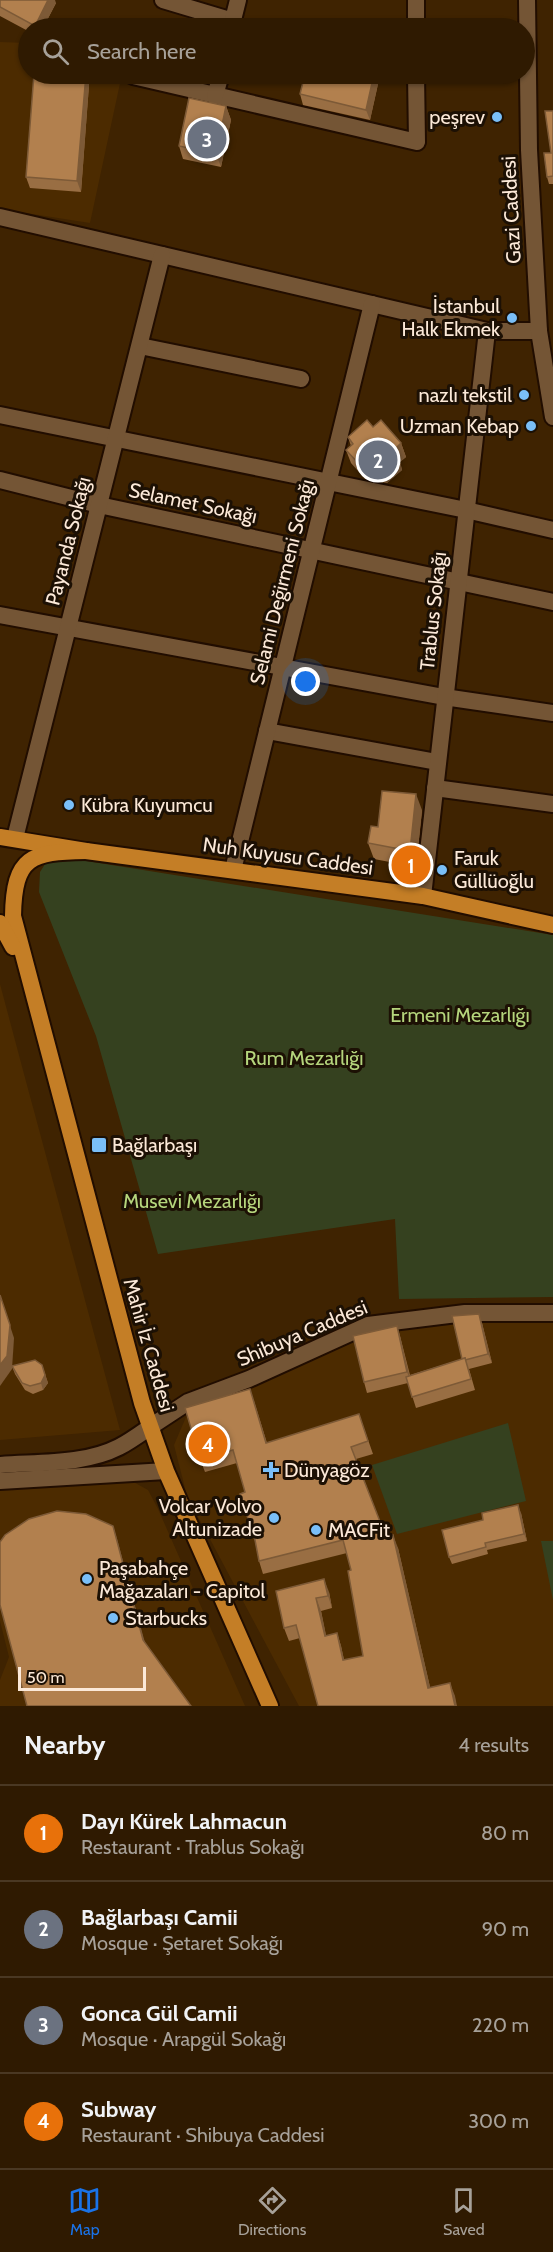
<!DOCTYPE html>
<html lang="en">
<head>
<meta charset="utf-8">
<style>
	:root { --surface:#2f1a01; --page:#37230b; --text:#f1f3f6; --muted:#a7a199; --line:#4a3823; --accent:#1a73e8 }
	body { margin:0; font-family:Cabin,sans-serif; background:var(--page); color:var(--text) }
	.scale { position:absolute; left:18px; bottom:15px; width:128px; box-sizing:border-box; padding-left:6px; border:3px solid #fce9d8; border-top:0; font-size:16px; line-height:21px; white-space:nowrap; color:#fce9d8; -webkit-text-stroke:4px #1c1004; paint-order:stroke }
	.you { position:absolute; left:306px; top:682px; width:21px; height:21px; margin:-15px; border:4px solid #fff; border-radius:50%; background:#1a73e8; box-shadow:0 0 0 9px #1a73e833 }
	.badge { display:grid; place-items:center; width:39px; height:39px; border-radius:50%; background:var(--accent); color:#fff; font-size:20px; font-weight:700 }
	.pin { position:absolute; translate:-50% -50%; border:3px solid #fff; box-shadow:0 2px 6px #0006 }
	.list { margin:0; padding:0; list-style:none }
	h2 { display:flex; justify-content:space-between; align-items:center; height:78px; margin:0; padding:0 24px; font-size:26px }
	h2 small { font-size:20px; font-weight:400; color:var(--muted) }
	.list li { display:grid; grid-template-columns:39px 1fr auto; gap:18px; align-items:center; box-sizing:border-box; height:96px; padding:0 24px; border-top:2px solid var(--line) }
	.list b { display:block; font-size:22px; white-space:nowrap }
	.list p { margin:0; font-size:20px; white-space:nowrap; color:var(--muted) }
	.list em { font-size:20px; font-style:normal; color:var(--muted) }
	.icon { flex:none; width:33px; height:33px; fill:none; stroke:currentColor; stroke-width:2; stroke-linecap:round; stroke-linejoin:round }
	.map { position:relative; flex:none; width:553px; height:1706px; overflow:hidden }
	.search { position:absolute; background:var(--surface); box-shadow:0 2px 4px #0004; left:18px; right:18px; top:18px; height:66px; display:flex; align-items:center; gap:15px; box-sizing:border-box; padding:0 21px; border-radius:33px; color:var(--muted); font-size:22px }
	.sheet { height:462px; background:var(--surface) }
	nav { display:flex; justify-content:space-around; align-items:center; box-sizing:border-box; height:84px; border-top:2px solid var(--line); background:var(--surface); font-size:16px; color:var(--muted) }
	nav a { display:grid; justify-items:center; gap:3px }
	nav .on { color:var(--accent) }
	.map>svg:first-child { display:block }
	.built { fill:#4c2b00 }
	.green { fill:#35411f }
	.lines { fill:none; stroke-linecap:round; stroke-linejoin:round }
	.minor-casing { stroke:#210d00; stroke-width:20 }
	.tertiary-casing { stroke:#210d00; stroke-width:20 }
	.primary-casing { stroke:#210d00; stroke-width:20 }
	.minor { stroke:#745535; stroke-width:16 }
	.tertiary { stroke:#745535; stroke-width:16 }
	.primary { stroke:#c47e26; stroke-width:16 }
	.wall { fill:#996e43 }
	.shaded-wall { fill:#7d5a37 }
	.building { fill:#b2804e; stroke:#7d5a37; stroke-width:1.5 }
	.poi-dot { fill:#7abff8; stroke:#1c1004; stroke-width:2 }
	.labels { text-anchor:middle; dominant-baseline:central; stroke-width:6; stroke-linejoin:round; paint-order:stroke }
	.poi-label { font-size:20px; fill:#fce9d8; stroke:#1c1004; text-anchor:start }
	.street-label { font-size:20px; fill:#fce9d8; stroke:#1c1004 }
	.park-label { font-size:20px; fill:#b5d57c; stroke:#1c1004 }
</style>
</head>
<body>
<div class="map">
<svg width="553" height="1706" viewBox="0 0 553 1706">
	<rect width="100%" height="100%" fill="#3f2301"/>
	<g class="built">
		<path d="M0 42 28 43V74H122L90 223 0 209Z"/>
		<path d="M0 984 24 1074 120 1430 0 1440Z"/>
		<path d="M447 1319H553V1706H299L187 1496 174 1445 186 1417 370 1330Z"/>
		<path d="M130 1480 148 1490 158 1509 245 1706H0V1680L9 1657 0 1621V1488Z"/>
	</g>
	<g class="green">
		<path d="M74 859 553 935V1297L399 1299 395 1219 158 1254 96 1036 39 892 40 872 47 861Z"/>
		<path d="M508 1423 526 1501 397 1534 372 1465Z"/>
		<path d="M541 1541H553V1600Z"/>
	</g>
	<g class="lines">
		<g class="minor-casing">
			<g id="minor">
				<path d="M163 0 233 21"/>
				<path d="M416 0V28"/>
				<path d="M231 28 238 0"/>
				<path d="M133 76 417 142 416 74"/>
				<path d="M215 96 221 74"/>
				<path d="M0 217 487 331H539"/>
				<path d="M140 346 301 379"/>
				<path d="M0 415 466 510 553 530"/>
				<path d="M0 480 99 505 553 602"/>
				<path d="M0 615 444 697 553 713"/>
				<path d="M267 731 437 762"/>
				<path d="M435 788 553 804"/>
				<path d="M15 838 162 255"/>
				<path d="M233 870 372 304"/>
				<path d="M423 896 487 331"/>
				<path d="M0 1465C38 1462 84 1465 119 1447 129 1442 140 1434 150 1427"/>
				<path d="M0 1481 166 1471"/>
			</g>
		</g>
		<g class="tertiary-casing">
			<g id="tertiary">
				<path d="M527 0 529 150 539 331 553 417"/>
				<path d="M150 1427 188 1402 249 1379 368 1325 465 1313H553"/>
			</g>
		</g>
		<g class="primary-casing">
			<g id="primary">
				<path d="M0 837 86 851 423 896 553 925"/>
				<path d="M86 851C31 852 14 856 13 916L142 1403 166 1471 270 1706"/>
				<path d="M0 923 13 947"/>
			</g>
		</g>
		<use href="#minor" class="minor"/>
		<use href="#tertiary" class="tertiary"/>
		<use href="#primary" class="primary"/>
	</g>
	<g class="wall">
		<path d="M0 0 56 3 43 28H28V31L0 16Z"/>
		<path d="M34 74H85L89 85 81 192 30 188 26 177Z"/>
		<path d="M374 74 378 84 370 120 303 105 300 94Z"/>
		<path d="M226 106 231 120 221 167 183 159 179 146Z"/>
		<path d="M553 111V184H549L547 177 551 153Z"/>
		<path d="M373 427 401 443 406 457 400 462 402 470 387 483 365 479 351 463 346 450 351 446 348 437Z"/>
		<path d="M422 810 416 867 374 859 368 843 378 827Z"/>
		<path d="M482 1323 492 1363 469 1369 475 1390 416 1408 408 1383 367 1393 364 1382 397 1326 400 1336 410 1375 462 1359Z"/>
		<path d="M42 1365 48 1383 43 1390 33 1394 25 1390 15 1374 12 1366Z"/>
		<path d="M254 1401 267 1443 359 1414 373 1454 356 1459 386 1537 398 1548 430 1687 455 1696 318 1706 300 1638 289 1641 284 1628 276 1591 329 1592 332 1608 321 1611 326 1636 337 1633 341 1646 344 1660 363 1656 351 1570 347 1553 263 1574 259 1561 245 1492 237 1463 205 1472 200 1459Z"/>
		<path d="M521 1513 527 1541 487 1550 488 1554 452 1564 449 1557Z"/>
	</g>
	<g class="shaded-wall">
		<path d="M48 0H55L56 3 43 28H36L35 26Z"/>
		<path d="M86 74 89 85 81 192 77 181Z"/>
		<path d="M374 74 378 84 370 120 366 110Z"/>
		<path d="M226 106 231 120 221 167 216 154Z"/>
		<path d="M401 443 406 457 400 462 402 470 387 483 382 470 393 451Z"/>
		<path d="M416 794 422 810 416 867 410 851Z"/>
		<path d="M0 1295 14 1338 12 1369 0 1386Z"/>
		<path d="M479 1314 482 1323 492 1363 488 1354Z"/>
		<path d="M397 1326 400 1336 411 1382 407 1372Z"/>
		<path d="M42 1365 48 1383 43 1390 41 1383Z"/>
		<path d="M518 1505 521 1513 527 1541 524 1534Z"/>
		<path d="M113 1526 117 1539 148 1654 143 1640Z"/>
		<path d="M393 1535 398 1548 433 1700 428 1688Z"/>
		<path d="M324 1579 329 1592 332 1608 328 1596Z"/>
		<path d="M316 1598 321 1611 329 1649 325 1636Z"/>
		<path d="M337 1633 341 1646 347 1673 343 1660Z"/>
		<path d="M450 1683 455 1696 457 1706H455Z"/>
	</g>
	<g class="building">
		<path d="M0 0H48L35 26 0 7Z"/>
		<path d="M34 74H86L77 181 26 177Z"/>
		<path d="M305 74H374L366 110 300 94Z"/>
		<path d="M189 98 226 106 216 154 179 146Z"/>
		<path d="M545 111H553V176L547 177 544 153H551Z"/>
		<path d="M367 420 373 427 381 420 401 443 393 451 397 456 382 470 360 465 346 450 353 444 348 437Z"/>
		<path d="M382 791 416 794 410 851 368 843 371 826 378 827Z"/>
		<path d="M0 1295 10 1325 7 1356 0 1365Z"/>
		<path d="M479 1314 488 1354 465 1360V1358L462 1359 452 1316Z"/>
		<path d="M397 1326 407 1372 364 1382 353 1336Z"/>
		<path d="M465 1358 471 1379 412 1397 406 1377Z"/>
		<path d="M35 1360 42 1365 45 1375 41 1383 30 1386 22 1383 12 1366Z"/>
		<path d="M250 1389 266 1443 359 1414 368 1441 351 1447 386 1537 393 1535 428 1688 450 1683 455 1706H318L296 1625 284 1628 276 1591 324 1579 328 1596 316 1598 325 1636 337 1633 343 1660 363 1656 348 1571 351 1570 343 1540 259 1561 255 1540 240 1494 245 1492 233 1450 200 1459 185 1408Z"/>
		<path d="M518 1505 524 1534 485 1543 486 1547 449 1557 442 1530 483 1520 482 1513Z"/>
		<path d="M57 1511 86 1514 113 1526 143 1640 191 1706H27L0 1605V1542L5 1535 29 1519Z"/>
	</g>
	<g class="poi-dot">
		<circle cx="497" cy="117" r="6"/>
		<circle cx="512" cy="318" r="6"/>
		<circle cx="524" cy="395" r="6"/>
		<circle cx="531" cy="426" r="6"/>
		<circle cx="69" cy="805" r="6"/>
		<circle cx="442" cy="870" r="6"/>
		<rect x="91" y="1137" width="16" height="16" rx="3"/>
		<path d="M268 1461h6v6h6v6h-6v6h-6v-6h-6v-6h6z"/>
		<circle cx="274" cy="1518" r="6"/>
		<circle cx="316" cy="1530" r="6"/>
		<circle cx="87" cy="1579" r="6"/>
		<circle cx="113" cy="1618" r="6"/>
	</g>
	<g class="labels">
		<g class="poi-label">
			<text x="485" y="117" text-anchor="end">peşrev</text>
			<text x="500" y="306" text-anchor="end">İstanbul<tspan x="500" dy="23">Halk Ekmek</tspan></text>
			<text x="512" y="395" text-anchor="end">nazlı tekstil</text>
			<text x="519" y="426" text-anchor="end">Uzman Kebap</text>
			<text x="81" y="805">Kübra Kuyumcu</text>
			<text x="454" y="858">Faruk<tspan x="454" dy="23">Güllüoğlu</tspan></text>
			<text x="112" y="1145">Bağlarbaşı</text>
			<text x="284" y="1470">Dünyagöz</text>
			<text x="262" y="1506" text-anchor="end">Volcar Volvo<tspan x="262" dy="23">Altunizade</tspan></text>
			<text x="328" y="1530">MACFit</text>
			<text x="99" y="1568">Paşabahçe<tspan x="99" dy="23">Mağazaları - Capitol</tspan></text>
			<text x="125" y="1618">Starbucks</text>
		</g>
		<g class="street-label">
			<text transform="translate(511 210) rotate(-93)">Gazi Caddesi</text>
			<text transform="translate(193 503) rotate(12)">Selamet Sokağı</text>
			<text transform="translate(68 541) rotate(-76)">Payanda Sokağı</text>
			<text transform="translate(282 582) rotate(-76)">Selami Değirmeni Sokağı</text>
			<text transform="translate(433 611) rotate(-84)">Trablus Sokağı</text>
			<text transform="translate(288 856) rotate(8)">Nuh Kuyusu Caddesi</text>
			<text transform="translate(302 1333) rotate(-23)">Shibuya Caddesi</text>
			<text transform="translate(149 1345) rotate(74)">Mahir İz Caddesi</text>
		</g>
		<g class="park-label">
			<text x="460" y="1015">Ermeni Mezarlığı</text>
			<text x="304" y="1058">Rum Mezarlığı</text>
			<text x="192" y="1201">Musevi Mezarlığı</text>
		</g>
	</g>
</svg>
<div class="scale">50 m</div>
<div class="you"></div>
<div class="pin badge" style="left:411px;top:865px;background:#e8710a">1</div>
<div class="pin badge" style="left:378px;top:460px;background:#6b7280">2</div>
<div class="pin badge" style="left:207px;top:139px;background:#6b7280">3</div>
<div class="pin badge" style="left:208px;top:1444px;background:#e8710a">4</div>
<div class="search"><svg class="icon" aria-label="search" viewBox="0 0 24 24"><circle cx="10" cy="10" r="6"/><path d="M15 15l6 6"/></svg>Search here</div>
</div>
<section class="sheet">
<h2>Nearby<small>4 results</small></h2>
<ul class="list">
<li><span class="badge" style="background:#e8710a">1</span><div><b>Dayı Kürek Lahmacun</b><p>Restaurant · Trablus Sokağı</p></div><em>80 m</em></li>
<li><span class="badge" style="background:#6b7280">2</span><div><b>Bağlarbaşı Camii</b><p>Mosque · Şetaret Sokağı</p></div><em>90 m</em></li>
<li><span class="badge" style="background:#6b7280">3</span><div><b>Gonca Gül Camii</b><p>Mosque · Arapgül Sokağı</p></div><em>220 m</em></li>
<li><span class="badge" style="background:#e8710a">4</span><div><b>Subway</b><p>Restaurant · Shibuya Caddesi</p></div><em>300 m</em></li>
</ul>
</section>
<nav>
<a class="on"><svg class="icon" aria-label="map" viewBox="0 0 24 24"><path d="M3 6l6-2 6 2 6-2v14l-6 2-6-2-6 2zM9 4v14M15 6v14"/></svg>Map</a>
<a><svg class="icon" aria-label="directions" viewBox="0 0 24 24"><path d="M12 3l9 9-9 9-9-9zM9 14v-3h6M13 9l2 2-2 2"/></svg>Directions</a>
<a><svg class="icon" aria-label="saved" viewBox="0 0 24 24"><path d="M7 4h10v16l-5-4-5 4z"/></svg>Saved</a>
</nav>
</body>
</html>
